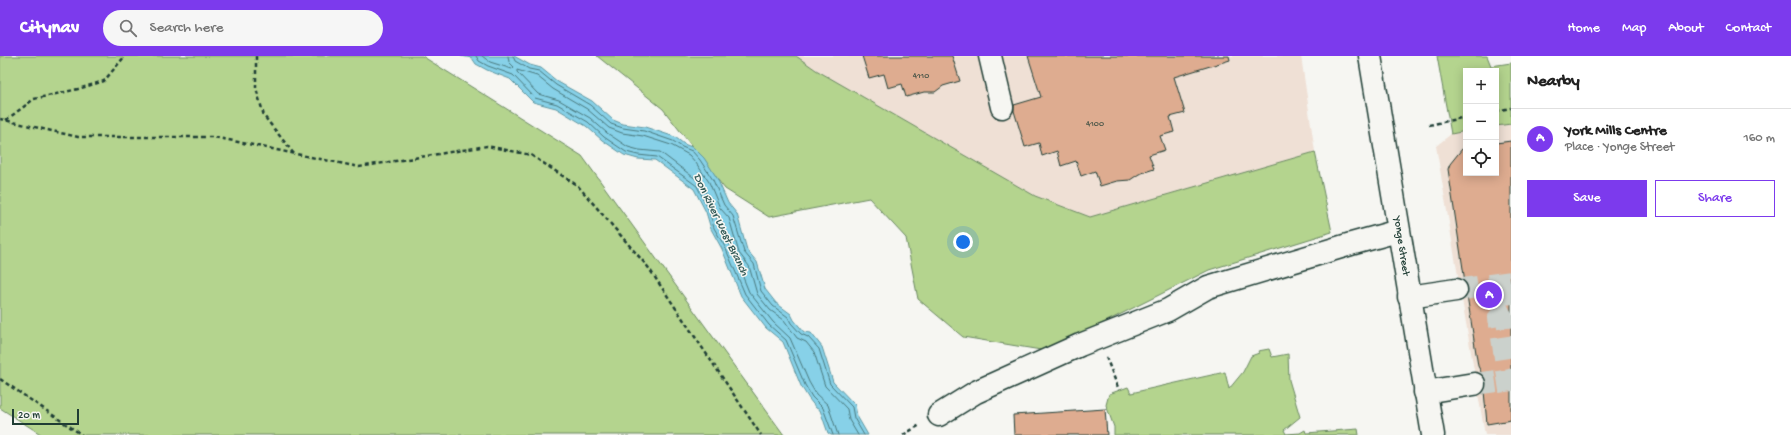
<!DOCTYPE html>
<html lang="en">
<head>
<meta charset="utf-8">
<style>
	:root { --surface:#fff; --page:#f6f6f6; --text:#222; --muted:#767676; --line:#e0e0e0; --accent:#7c3aed }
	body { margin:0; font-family:"Gochi Hand",sans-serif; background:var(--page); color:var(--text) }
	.controls { position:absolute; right:12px; top:12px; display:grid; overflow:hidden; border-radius:0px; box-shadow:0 2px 10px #0003 }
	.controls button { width:36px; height:36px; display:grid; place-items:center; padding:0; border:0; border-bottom:1px solid var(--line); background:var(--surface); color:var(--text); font:20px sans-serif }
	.scale { position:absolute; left:12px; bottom:10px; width:67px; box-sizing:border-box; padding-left:4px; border:2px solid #1f3d34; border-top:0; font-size:11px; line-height:14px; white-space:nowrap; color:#1f3d34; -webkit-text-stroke:3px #f6f6f2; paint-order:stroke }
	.you { position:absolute; left:963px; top:186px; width:14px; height:14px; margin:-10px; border:3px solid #fff; border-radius:50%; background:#1a73e8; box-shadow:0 0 0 6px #1a73e833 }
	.badge { display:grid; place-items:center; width:26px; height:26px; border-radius:50%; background:var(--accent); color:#fff; font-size:13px; font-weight:700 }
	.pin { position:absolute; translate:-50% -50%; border:2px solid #fff; box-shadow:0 1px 4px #0006 }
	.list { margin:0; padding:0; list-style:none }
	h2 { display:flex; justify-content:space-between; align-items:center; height:52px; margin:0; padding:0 16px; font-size:17px }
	h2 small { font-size:13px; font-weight:400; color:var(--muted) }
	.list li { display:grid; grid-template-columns:26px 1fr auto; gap:12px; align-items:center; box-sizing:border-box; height:60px; padding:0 16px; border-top:1px solid var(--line) }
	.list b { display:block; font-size:15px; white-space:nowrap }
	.list p { margin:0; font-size:13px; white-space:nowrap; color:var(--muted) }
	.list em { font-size:13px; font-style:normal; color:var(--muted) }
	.actions { display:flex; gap:8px; padding:12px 16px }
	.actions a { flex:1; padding:9px 0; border:1px solid var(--accent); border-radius:0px; text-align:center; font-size:14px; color:var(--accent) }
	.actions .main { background:var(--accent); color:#fff }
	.icon { flex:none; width:22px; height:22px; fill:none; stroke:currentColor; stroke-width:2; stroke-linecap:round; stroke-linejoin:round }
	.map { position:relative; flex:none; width:1511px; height:379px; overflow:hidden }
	header { display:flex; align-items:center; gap:24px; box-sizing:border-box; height:56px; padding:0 20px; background:var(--accent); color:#fff }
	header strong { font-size:19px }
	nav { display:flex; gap:22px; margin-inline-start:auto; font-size:14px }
	.search { width:280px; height:36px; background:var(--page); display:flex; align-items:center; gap:10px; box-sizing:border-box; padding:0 14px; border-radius:22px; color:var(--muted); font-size:15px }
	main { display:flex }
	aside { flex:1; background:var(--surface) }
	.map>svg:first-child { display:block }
	.built { fill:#efe0d5 }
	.green { fill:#b4d48e; stroke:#6a8861 }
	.water { fill:#87d1e8; stroke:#5d96a0 }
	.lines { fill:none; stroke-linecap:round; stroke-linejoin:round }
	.shore { stroke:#49787c; stroke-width:1 }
	.building { fill:#deac90; stroke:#1f3d34 }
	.minor-tunnel { stroke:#cbd1cc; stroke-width:22; stroke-dasharray:22 11; stroke-linecap:butt }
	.minor-casing { stroke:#1f3d34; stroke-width:25 }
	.major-casing { stroke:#1f3d34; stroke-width:25 }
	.path { stroke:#1f3d34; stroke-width:2.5; stroke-dasharray:4 3; stroke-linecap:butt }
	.minor { stroke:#f6f6f2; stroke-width:22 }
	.major { stroke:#f6f6f2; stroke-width:22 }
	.labels { text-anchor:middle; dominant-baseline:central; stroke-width:3; stroke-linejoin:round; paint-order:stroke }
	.number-label { font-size:9px; fill:#4f594b }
	.street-label { font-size:11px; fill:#1f3d34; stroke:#f6f6f2 }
	.water-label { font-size:12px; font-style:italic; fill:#345b58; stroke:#f6f6f2 }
</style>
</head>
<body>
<header>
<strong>Citynav</strong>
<div class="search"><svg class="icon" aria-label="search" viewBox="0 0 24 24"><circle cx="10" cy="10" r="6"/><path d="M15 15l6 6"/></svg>Search here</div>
<nav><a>Home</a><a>Map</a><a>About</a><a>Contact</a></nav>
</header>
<main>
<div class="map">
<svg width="1511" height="379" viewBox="0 0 1511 379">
	<rect width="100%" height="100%" fill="#f6f6f2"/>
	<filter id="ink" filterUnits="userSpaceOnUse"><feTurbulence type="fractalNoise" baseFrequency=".025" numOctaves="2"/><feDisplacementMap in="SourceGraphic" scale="8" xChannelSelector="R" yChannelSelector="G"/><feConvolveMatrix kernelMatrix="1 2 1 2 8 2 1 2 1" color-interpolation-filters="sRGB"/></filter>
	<g filter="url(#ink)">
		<g class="built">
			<path d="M796 0H1301L1315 96 1090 161 1035 140 816 14Z"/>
			<path d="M1511 68V379H1485L1436 90 1451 78 1466 75V117H1496V70Z"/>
		</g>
		<g class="green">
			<path d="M0 0H422L582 100 784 379H42L0 352Z"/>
			<path d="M597 0H796L816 14 1035 140 1090 161 1315 96 1332 176 1209 214 1047 295 963 281 918 243 906 182 869 142 769 161 725 133 663 53Z"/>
			<path d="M1437 0H1487L1491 10 1511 7V68L1496 70V15H1466V75L1451 78Z"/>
			<path d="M1269 293 1272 301 1288 298 1289 324 1300 361 1284 374 1286 378 1300 377 1305 374 1306 377 1358 373 1359 379H1114V371L1106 349 1109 338 1128 331 1131 337 1225 316 1229 333 1243 316 1251 300 1259 297 1258 295Z"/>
		</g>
		<path class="water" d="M461 0H514L530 9 541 12 558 26 592 45 613 64 623 68 645 71 675 81 684 88 694 92 704 102 717 122 728 147 737 158 747 194 757 206 765 233 776 247 791 258 794 264 804 276 811 277 822 291 833 326 855 349 857 360 868 379H831L828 377 820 354 816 352 809 343 801 330 783 286 766 272 741 240 722 193 711 173 706 156 694 133 655 104 638 103 624 99 602 84 586 70 556 52 533 46 510 23 487 14 476 8 472 2Z"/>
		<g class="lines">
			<g class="shore">
				<path d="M476 0 479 5 488 10 513 19 535 42 557 48 588 66 604 81 626 96 638 99 657 101 697 130 709 154 714 172 725 191 745 238 769 269 786 284 805 329 812 341 823 352 833 379"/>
				<path d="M482 0 490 6 512 13 514 11 509 6 508 0"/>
				<path d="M513 0 515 5 529 13 539 15 556 29 590 49 611 68 623 72 644 75 673 85 682 91 692 95 700 104 713 124 724 149 733 160 744 196 754 208 761 235 773 250 788 261 791 267 801 278 808 281 819 293 830 328 852 351 854 362 864 379"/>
				<path d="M838 379 828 349 816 338 809 326 790 282 773 266 749 236 730 189 719 170 714 152 701 127 660 96 639 94 628 91 607 77 590 62 559 44 538 38 517 16V14L537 20 553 33 587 53 609 72 622 77 643 80 671 89 689 99 696 107 709 126 720 152 729 162 739 197 749 210 757 238 770 254 784 264 797 282 806 286 814 296 825 330 847 353 849 364 858 379"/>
			</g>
		</g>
		<g class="building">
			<path d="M862 0H952L960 25 943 30 935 36H924L906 41 902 28 888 32 884 18 869 22Z"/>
			<path d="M1028 0H1229L1230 4 1174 21 1185 57 1170 61 1174 76 1160 80 1165 94 1149 99 1154 113 1139 118 1130 124 1117 125 1100 130 1095 115 1081 120 1076 105 1061 110 1057 95 1042 100 1039 87 1025 91 1014 55V49L1041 41Z"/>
			<path d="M1511 85V364L1487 368 1484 335 1486 326 1478 310 1467 239 1468 232 1465 226 1448 113 1450 108 1462 93H1466V117H1496V87Z"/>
			<path d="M1105 353 1107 379H1014L1013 359Z"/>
		</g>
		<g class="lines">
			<g class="minor-tunnel">
				<path d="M1503 227 1508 272"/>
				<path d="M1456 234 1511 226"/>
				<path d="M1511 255 1499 262 1511 341"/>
				<path d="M1474 328 1511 323"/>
			</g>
			<g class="minor-casing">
				<g id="minor">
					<path d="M990 0 1002 51"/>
					<path d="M1409 241 1456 234"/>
					<path d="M1425 336 1474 328"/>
					<path d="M939 359 976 336 1080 289 1168 254 1208 231 1351 188 1398 175"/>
				</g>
			</g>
			<g class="major-casing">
				<path id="major" d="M1370 0 1433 379"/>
			</g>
			<g class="path">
				<path d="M256 0V32L264 60 294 98"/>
				<path d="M1496 55 1511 52"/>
				<path d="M0 63 78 81H214L359 111 487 90 531 99 578 130 648 211 761 379"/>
				<path d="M6 64 34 43 78 33 104 25 125 0"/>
				<path d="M1429 69 1466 61"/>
				<path d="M1106 301 1119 334"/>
				<path d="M0 323 82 379"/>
				<path d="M903 379 920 369"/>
			</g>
			<use href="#minor" class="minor"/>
			<use href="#major" class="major"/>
		</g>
	</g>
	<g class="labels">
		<g class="number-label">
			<text x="921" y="20">4110</text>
			<text x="1095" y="68">4100</text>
		</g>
		<g class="street-label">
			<text transform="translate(1401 190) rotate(81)">Yonge Street</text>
		</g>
		<g class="water-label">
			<text transform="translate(720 169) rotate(64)">Don River West Branch</text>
		</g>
	</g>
</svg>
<div class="controls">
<button>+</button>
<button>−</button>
<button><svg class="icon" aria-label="locate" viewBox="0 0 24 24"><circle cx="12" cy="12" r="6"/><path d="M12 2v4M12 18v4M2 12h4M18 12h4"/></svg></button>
</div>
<div class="scale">20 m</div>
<div class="you"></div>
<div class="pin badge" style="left:1489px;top:239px">A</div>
</div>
<aside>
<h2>Nearby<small></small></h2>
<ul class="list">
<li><span class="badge">A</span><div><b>York Mills Centre</b><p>Place · Yonge Street</p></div><em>160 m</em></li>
</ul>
<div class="actions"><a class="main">Save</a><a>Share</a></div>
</aside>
</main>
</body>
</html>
